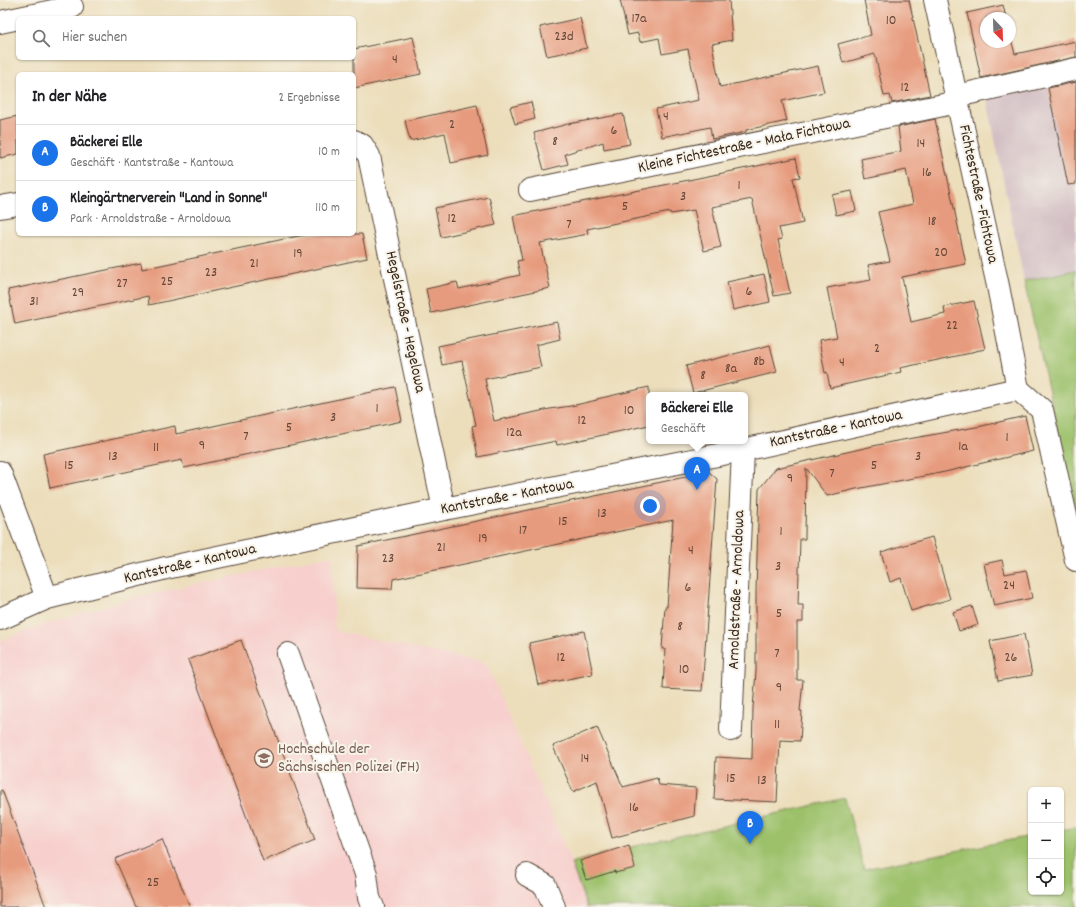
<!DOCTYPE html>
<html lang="de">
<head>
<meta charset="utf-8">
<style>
	:root { --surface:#fff; --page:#f6f6f6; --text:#202124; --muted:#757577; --line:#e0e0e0; --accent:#1a73e8 }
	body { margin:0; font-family:Dekko,sans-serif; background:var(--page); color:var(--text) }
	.controls { position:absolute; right:12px; bottom:12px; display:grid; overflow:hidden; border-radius:6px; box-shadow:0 1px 3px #0004 }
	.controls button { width:36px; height:36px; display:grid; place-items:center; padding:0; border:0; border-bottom:1px solid var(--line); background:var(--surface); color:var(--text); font:20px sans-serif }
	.compass { position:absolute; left:980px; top:12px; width:36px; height:36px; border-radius:50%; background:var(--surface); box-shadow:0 1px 3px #0004; rotate:157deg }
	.you { position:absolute; left:650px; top:506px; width:14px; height:14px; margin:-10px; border:3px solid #fff; border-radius:50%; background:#1a73e8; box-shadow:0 0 0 6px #1a73e833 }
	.badge { display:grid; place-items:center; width:26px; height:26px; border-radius:50%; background:var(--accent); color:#fff; font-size:13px; font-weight:700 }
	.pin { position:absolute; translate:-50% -33px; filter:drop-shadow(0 1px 2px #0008) }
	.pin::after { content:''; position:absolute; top:21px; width:14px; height:12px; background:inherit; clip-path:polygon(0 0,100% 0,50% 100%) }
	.popup { position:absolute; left:646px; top:392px; width:102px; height:52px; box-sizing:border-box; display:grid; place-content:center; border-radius:6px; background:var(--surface); filter:drop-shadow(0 1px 3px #0005); font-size:13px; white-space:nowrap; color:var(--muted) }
	.popup b { font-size:15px; color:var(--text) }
	.popup::after { content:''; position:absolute; left:50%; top:100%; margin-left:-8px; border:8px solid transparent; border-top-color:var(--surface) }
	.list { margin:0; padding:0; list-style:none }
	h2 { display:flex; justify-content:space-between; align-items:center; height:52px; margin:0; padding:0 16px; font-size:17px }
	h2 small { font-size:13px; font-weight:400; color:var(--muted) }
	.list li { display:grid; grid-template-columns:26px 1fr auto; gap:12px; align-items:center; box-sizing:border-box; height:56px; padding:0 16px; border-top:1px solid var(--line) }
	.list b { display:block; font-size:15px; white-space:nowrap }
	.list p { margin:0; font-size:13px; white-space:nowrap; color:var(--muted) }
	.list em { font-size:13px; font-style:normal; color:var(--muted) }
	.icon { flex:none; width:22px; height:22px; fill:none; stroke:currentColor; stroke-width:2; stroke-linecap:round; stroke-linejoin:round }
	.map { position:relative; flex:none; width:1076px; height:907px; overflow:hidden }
	.search { position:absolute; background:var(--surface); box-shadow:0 1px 3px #0004; left:16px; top:16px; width:340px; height:44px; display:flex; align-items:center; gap:10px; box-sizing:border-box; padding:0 14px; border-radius:6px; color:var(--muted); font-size:15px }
	.panel { position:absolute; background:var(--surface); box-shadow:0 1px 3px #0004; left:16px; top:72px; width:340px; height:164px; border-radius:6px }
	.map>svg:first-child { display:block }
	.built { fill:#f7d0cd }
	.industrial { fill:#d2bec3 }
	.green { fill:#9cc16b; stroke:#6c7644 }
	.building { fill:#e79b7e }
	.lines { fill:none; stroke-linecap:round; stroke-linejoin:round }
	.minor-casing { stroke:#564536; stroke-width:24 }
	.minor { stroke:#fff; stroke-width:22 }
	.labels { text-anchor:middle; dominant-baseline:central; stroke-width:4; stroke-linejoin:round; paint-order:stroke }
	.number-label { font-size:14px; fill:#664636 }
	.street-label { font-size:16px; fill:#3b2a1e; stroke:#f7f3e8 }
	.education-label { font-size:16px; fill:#785e54; stroke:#f7f3e8; text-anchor:start }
</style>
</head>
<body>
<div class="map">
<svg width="1076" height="907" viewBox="0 0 1076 907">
	<rect width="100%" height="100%" fill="#f7f3e8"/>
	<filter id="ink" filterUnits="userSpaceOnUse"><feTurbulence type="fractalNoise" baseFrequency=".025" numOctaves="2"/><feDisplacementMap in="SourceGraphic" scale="8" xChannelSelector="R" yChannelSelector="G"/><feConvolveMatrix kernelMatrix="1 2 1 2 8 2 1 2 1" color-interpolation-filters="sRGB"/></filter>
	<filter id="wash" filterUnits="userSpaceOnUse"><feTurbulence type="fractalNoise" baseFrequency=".012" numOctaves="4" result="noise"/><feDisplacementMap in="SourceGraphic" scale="16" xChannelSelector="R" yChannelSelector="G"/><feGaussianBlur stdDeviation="0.9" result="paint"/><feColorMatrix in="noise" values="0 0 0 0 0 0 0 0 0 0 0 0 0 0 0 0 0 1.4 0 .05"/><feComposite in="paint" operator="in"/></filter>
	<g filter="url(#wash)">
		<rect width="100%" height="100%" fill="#ecdebb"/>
		<path class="built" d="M332 555 335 631 486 663 568 854 587 907H0V641L42 625 136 597Z"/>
		<path class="industrial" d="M1076 75V270L1024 281 986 95Z"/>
		<g class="green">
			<path d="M1076 270V512L1024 281Z"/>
			<path d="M845 798 864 869 1031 836V892H1061V830L1076 827V907H587L571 863 605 853Z"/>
		</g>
		<g id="blocks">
			<g class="building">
				<path d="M620 0H729L732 40 712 44 720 87 818 66 824 92 782 101 787 121 746 130V132L712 139 710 127 662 137 656 109 699 100 688 49 662 54 659 38 640 42 638 33 628 35Z"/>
				<path d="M864 0H909L930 95 892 103 890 95 884 96 875 54 843 63 838 44 871 35Z"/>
				<path d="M1003 5 1006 18H986V42H1010V35L1015 54 1076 41V57L981 78 967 13Z"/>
				<path d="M580 18 587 48 547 56 540 27Z"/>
				<path d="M413 37 421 74 354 88V49Z"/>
				<path d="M1076 82V184L1068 185 1048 88Z"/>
				<path d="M531 102 535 119 515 124 510 107Z"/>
				<path d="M477 105 488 155 451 163 445 133 410 141 405 121Z"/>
				<path d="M623 114 630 144 604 149 603 142 565 154 568 164 544 170 534 133 568 124Z"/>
				<path d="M18 116V154L0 158V120Z"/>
				<path d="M935 119 966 264 902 277 911 322 945 314 944 307 974 301 985 349 971 352V353L900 368 901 372 830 388 827 372 825 373 819 340 837 337 827 288 871 280 868 265 890 261 878 212 913 204 906 170 865 179 861 159 901 151 898 127Z"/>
				<path d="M796 158 800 177 793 178 803 223 779 228 782 239 778 240 790 293 774 296 752 199 712 207 721 247 704 251 694 210 671 214 670 212 587 229 588 234 540 243 550 288 431 313 426 289 457 282 459 289 520 275 517 261 522 260 513 216Z"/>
				<path d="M852 191 856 211 836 215 832 195Z"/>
				<path d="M489 197 496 225 441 237 435 208Z"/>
				<path d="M308 234H362L367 258 149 305 148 296 15 324 8 290 141 263 142 269Z"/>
				<path d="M764 274 770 302 733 310 727 282Z"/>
				<path d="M557 322 560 339 536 345 541 367 485 379 494 421 550 409 571 406 597 400V399L649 387V425L557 445 556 441 478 457 472 426 476 425 462 361 442 365 438 346Z"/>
				<path d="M770 345 777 372 693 393 686 366Z"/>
				<path d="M395 387 402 421 184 468 182 460 50 488 43 454 175 426 176 434Z"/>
				<path d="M1025 416 1033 451 945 472 856 489 827 496 806 468 805 539H800L798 605H803V622H797V680H803L800 711H802L800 741 780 740 777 802 714 799 716 757 752 759 753 708 756 672V592L759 489 776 468 891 442 982 426Z"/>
				<path d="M709 472 717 479 702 691 663 689 665 649H662L663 634 665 607H667L673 520 393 579 392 589 357 588 358 546Z"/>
				<path d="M932 537 950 599 911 611 901 578 890 582 881 552Z"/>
				<path d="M1002 560 1005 574 1026 570 1032 598 994 606 984 564Z"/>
				<path d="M972 606 978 625 959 631 953 612Z"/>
				<path d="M584 631 593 674 538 685 529 643Z"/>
				<path d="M1024 634 1032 675 998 681 990 641Z"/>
				<path d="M241 640 315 840 263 861 188 660Z"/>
				<path d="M597 727 623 787 657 778 659 785 696 788 694 816 612 838 597 781 573 792 553 746Z"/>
				<path d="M2 790 46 907H0V791Z"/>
				<path d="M162 839 190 907H136L115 859Z"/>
				<path d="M629 845 635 868 615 873V871L586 880 580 861Z"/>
			</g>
		</g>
	</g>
	<g filter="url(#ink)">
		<use href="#blocks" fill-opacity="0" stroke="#564536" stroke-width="1"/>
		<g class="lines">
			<g class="minor-casing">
				<g id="minor">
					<path d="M935 0 998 286 1018 389"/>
					<path d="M0 22 72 7"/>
					<path d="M957 96 1076 69"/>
					<path d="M354 141 362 145 369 156 444 509"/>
					<path d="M530 190 958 102"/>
					<path d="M0 207 18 204"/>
					<path d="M1018 389 1042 410 1076 560"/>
					<path d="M0 472 47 598"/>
					<path d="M0 619 47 598 166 568 444 509 743 450 1018 389"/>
					<path d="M288 654 366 874 369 898 373 907"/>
					<path d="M731 730 743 450"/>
					<path d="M527 875 545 885 554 907"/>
				</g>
			</g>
			<use href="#minor" class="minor"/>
		</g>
	</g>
	<defs>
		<g id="university-ring" transform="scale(1)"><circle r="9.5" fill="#f7f3e8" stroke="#8d6e63" stroke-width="1.5"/><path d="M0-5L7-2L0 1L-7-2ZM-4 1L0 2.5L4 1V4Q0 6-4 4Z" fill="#8d6e63"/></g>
	</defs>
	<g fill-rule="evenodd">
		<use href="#university-ring" x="264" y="758"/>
	</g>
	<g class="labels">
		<g class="number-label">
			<text x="639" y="19">17a</text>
			<text x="891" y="21">10</text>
			<text x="564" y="37">23d</text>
			<text x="395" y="60">4</text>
			<text x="905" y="88">12</text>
			<text x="666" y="117">4</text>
			<text x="452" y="125">2</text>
			<text x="614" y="131">6</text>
			<text x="555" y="142">8</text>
			<text x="921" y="144">14</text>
			<text x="927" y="173">16</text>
			<text x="739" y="186">1</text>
			<text x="683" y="197">3</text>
			<text x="625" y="207">5</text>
			<text x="452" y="219">12</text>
			<text x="932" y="222">18</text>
			<text x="569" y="225">7</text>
			<text x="941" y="253">20</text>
			<text x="298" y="254">19</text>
			<text x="254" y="264">21</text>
			<text x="211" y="273">23</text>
			<text x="167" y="282">25</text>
			<text x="122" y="284">27</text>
			<text x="749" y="292">6</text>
			<text x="78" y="293">29</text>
			<text x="34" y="302">31</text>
			<text x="952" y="326">22</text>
			<text x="877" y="349">2</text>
			<text x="759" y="362">8b</text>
			<text x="842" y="363">4</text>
			<text x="731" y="369">8a</text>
			<text x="703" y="376">8</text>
			<text x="377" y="409">1</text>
			<text x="629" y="411">10</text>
			<text x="333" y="418">3</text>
			<text x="582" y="421">12</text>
			<text x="289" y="428">5</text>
			<text x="514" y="433">12a</text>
			<text x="246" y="437">7</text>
			<text x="1007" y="438">1</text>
			<text x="202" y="446">9</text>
			<text x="963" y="447">1a</text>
			<text x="156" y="448">11</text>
			<text x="113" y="457">13</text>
			<text x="918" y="457">3</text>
			<text x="69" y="466">15</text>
			<text x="874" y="466">5</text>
			<text x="832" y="474">7</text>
			<text x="790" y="479">9</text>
			<text x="602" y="514">13</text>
			<text x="563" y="522">15</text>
			<text x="523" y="531">17</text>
			<text x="781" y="532">1</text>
			<text x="483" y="539">19</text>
			<text x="441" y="548">21</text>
			<text x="691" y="551">4</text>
			<text x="388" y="559">23</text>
			<text x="778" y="567">3</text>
			<text x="1009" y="586">24</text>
			<text x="688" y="588">6</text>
			<text x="779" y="614">5</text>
			<text x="680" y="627">8</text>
			<text x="777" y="654">7</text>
			<text x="561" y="658">12</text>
			<text x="1011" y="658">26</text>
			<text x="684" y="670">10</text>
			<text x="779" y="688">9</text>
			<text x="777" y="725">11</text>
			<text x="585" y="759">14</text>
			<text x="731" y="779">15</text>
			<text x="762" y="781">13</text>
			<text x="634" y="808">16</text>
			<text x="153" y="883">25</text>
		</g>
		<g class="street-label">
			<text transform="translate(744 146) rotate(-12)">Kleine Fichtestraße - Mała Fichtowa</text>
			<text transform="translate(978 194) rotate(78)">Fichtestraße -Fichtowa</text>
			<text transform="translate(405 322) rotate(78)">Hegelstraße - Hegelowa</text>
			<text transform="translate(836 429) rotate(-12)">Kantstraße - Kantowa</text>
			<text transform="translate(507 497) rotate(-11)">Kantstraße - Kantowa</text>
			<text transform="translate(190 564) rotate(-13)">Kantstraße - Kantowa</text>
			<text transform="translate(737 590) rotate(-88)">Arnoldstraße - Arnoldowa</text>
		</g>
		<g class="education-label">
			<text x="278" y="749">Hochschule der<tspan x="278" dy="18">Sächsischen Polizei (FH)</tspan></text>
		</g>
	</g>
</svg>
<div class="controls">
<button>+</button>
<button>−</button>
<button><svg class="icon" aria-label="locate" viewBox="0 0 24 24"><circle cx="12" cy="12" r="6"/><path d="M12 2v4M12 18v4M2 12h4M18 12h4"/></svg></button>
</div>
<svg class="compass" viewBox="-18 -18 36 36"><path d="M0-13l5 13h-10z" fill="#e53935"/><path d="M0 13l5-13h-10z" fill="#757577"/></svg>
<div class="you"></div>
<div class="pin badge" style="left:697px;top:490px">A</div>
<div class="popup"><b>Bäckerei Elle</b>Geschäft</div>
<div class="pin badge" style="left:750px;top:844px">B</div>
<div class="search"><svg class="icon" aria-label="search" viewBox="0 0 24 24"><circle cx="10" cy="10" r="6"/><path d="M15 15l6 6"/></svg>Hier suchen</div>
<section class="panel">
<h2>In der Nähe<small>2 Ergebnisse</small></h2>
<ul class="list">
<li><span class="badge">A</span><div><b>Bäckerei Elle</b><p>Geschäft · Kantstraße - Kantowa</p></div><em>10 m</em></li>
<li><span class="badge">B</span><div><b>Kleingärtnerverein &quot;Land in Sonne&quot;</b><p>Park · Arnoldstraße - Arnoldowa</p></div><em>110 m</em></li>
</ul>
</section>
</div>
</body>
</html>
